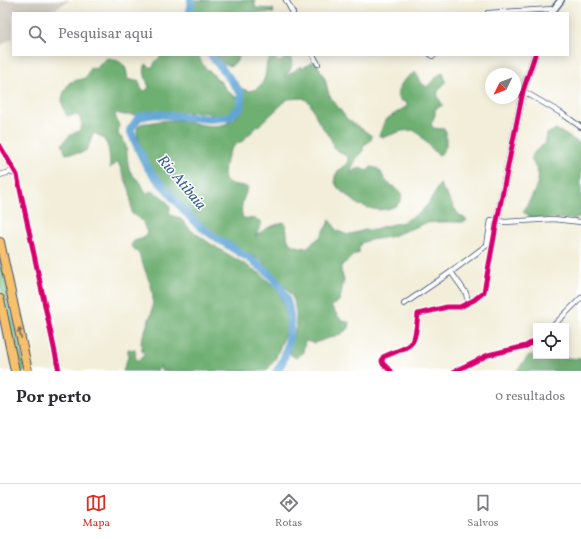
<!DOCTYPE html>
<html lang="pt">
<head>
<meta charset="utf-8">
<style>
	:root { --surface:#fff; --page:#f2f2f3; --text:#2b2b33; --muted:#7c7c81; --line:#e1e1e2; --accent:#d93025 }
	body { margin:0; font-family:Vollkorn,serif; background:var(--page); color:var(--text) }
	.controls { position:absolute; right:12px; bottom:12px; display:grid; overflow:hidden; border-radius:0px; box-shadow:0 2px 10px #0003 }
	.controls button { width:36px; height:36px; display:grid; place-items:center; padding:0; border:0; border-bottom:1px solid var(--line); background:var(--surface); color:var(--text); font:20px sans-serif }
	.compass { position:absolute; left:485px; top:68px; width:36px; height:36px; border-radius:50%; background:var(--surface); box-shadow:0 2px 10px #0003; rotate:227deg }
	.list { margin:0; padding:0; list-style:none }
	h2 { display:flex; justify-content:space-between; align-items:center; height:52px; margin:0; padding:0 16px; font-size:17px }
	h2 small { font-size:13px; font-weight:400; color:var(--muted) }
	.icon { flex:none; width:22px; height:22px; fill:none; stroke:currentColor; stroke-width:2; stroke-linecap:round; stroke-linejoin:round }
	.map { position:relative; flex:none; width:581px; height:371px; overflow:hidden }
	.search { position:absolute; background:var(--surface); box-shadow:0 2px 10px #0003; left:12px; right:12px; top:12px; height:44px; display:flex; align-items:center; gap:10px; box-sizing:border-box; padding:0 14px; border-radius:0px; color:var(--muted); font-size:15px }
	.sheet { height:112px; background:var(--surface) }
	nav { display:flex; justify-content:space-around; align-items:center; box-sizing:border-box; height:56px; border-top:1px solid var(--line); background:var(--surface); font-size:11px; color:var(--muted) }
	nav a { display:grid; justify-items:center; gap:2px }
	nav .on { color:var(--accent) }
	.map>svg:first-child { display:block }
	.industrial { fill:#c9c3b8 }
	.green { fill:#88cb85; stroke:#527d72 }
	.forest { fill:#6eaf72; stroke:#446f68 }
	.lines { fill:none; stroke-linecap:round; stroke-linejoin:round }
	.river { stroke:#61a4d5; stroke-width:8 }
	.minor-casing { stroke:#3b4c70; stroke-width:6 }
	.tertiary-casing { stroke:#3b4c70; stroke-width:8 }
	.motorway-casing { stroke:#3b4c70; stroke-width:10 }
	.minor { stroke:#fff; stroke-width:4.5 }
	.tertiary { stroke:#fff; stroke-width:5.5 }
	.motorway { stroke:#f6c16b; stroke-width:8 }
	.cycleway-casing { stroke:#fff; stroke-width:8 }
	.cycleway { stroke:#d6006c; stroke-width:5 }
	.oneway { fill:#7e7164 }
	.labels { text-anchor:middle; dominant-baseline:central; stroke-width:3; stroke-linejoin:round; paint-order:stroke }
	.water-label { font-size:15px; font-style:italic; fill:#375e8e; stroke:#fff }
</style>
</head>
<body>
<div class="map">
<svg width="581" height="371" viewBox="0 0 581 371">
	<rect width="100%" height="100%" fill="#fff"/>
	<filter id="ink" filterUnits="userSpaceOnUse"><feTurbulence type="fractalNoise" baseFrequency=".025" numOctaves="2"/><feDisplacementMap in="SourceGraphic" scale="8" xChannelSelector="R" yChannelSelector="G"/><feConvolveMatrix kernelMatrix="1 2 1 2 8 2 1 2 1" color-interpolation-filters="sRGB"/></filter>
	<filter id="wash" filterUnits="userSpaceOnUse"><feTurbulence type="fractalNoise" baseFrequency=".012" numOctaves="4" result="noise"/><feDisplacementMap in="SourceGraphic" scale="16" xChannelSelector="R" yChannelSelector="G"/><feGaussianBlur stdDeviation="0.9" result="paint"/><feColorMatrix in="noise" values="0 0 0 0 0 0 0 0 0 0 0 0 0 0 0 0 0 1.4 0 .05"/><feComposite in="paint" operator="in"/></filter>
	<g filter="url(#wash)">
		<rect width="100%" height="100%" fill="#f2eed9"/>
		<path class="industrial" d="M0 0H69L49 13H13V38L0 46Z"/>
		<path class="green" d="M0 255 25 371H19L0 283Z"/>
		<g class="forest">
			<path d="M189 0H255V7L257 8 273 9 274 13H192L188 4Z"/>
			<path d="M162 55H199C201 67 210 71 218 79 222 83 225 89 230 93 233 95 238 97 238 102 239 111 226 118 218 118 214 118 211 114 207 113 202 112 200 114 195 111L190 113 184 111 175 115 152 111 138 115H124L116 113 115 115 119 126 118 135C130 142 125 159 130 171 133 176 137 179 141 183 143 187 144 191 148 194L150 191C157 192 169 201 170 208 170 210 169 213 170 215L180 218 191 230 211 244 261 274 275 287 280 294 288 319V327L275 360 266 371H161L160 366 157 371H123L128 357V349L135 350 136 361 145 355 142 351 141 341 152 312 153 295 151 286 139 254 131 245 134 241 144 238 147 233 143 222 138 217 132 214 130 191 118 162 110 168C109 153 111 140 94 133 91 138 91 140 89 145 86 156 74 152 66 154L62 144 69 136 80 130 82 124 78 115 67 116 66 114C60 99 61 97 69 83 81 77 87 83 90 67L96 69C99 66 102 62 105 59 111 56 122 62 125 67 127 70 127 76 128 80H138C141 84 139 90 145 91L149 87C146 79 142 72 146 64L150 67H153L155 62Z"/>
			<path d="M216 55H240L237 61 231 66 224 64Z"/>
			<path d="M273 55H274L275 59 280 62 287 56 290 57C294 64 291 72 285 75V77L301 66 303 68 315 60 325 79 329 95 347 119 372 136 371 140 363 146V151L358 156 350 172 360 168 367 171 371 167C384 168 380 176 387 182 391 186 397 188 400 192 402 194 402 197 401 200 397 209 381 211 373 209 368 208 364 205 358 205 350 195 326 187 338 171 341 167 345 166 348 163V157L334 148 331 139 318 121 313 109 309 102 303 98 288 99 245 138V140C240 142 235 144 232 149 227 155 220 176 227 182 233 186 242 184 248 188 244 197 239 208 243 218L256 219 261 222V226L255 236 267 228 284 222C292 238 279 244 306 248L320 237 330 220 332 222 336 230 347 235 365 230H376L381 227 403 222 420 213 428 204 440 184 458 214 467 220 465 222H438L426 223 389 237 370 240 361 243 359 247V253L354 255 341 266V271L344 280 340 299 338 302 331 306 340 319 350 323 349 328 341 334 314 343 305 341 303 352 296 358 291 355 290 348 296 326V313L294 300 288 290 262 261 218 239 184 212 143 165C142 159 143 153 141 147 140 142 135 132 138 127 140 123 145 123 149 123 157 121 168 120 176 120 196 122 221 134 237 116 246 107 243 99 240 88L249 91 256 89 262 84 265 77 267 62Z"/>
			<path d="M416 72 420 82 427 87 436 77 443 72 446 82C437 92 434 93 443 105L435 109V115L431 124 433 128 444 129 446 131V146L441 154 439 155 436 153 419 134 413 130 402 131 384 137 379 136 385 120 407 106V103L400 100 397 95C400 83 405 78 416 72Z"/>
			<path d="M556 129 581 144V217L573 219 533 218 523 212C528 203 536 190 538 180 542 165 518 160 545 144L547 134Z"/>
			<path d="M529 355 581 359V371H517Z"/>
		</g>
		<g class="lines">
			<g class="river">
				<path d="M190 13 191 0"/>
				<path d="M211 55 241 93V107L229 117 211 119 154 114 139 117 130 130C136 143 141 156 148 168 153 176 160 182 166 189 177 202 188 217 201 227 238 257 294 269 290 328 289 342 285 360 277 371"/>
			</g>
		</g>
	</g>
	<g filter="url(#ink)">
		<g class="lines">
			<g class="minor-casing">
				<g id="minor">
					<path d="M286 0 293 13"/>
					<path d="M488 13 553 9"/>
					<path d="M313 55 318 64"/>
					<path d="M431 55 432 56 434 55"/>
					<path d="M523 91 561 113 581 127"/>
					<path d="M0 146 17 175 59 371"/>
					<path d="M0 175 10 172 17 175"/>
					<path d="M451 272 466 293 467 298"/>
					<path d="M404 304 451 272 487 245 491 220 505 222 553 219 581 222"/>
					<path d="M553 326 581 298"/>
					<path d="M391 371 383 364 382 361 383 357C415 343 414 350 418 314L447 307H460L474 300 484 292 497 221"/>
					<path d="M455 371 488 355 526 346 536 340"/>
				</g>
			</g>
			<g class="tertiary-casing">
				<g id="tertiary">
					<path d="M551 13 561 0"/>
					<path d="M497 221 523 91 535 55"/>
				</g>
			</g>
			<g class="motorway-casing">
				<g id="motorway">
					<path d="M0 242 28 371"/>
					<path d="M0 299 15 371"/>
				</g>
			</g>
			<use href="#minor" class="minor"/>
			<use href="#tertiary" class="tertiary"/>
			<use href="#motorway" class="motorway"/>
			<g class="cycleway-casing">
				<g id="cycleway">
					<path d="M0 146 17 175 59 371"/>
					<path d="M391 371 383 364 382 361 383 357C415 343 414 350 418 314L447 307H460L474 300 484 292 497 221 523 91 535 55"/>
					<path d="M455 371 488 355 526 346 536 340"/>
				</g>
			</g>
			<use href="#cycleway" class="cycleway"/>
		</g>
		<defs><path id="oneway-solid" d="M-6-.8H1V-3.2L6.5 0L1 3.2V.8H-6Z"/></defs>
		<use class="oneway" href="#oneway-solid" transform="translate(20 333) rotate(-102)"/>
	</g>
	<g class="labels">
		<g class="water-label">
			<text transform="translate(181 183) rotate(50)">Rio Atibaia</text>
		</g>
	</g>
</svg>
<div class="controls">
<button><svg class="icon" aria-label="locate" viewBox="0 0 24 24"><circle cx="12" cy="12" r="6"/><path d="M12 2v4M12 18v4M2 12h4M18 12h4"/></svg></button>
</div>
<svg class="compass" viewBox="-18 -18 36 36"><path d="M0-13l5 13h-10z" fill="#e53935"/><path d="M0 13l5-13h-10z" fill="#7c7c81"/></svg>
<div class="search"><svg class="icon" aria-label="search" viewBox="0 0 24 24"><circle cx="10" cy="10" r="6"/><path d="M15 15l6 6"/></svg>Pesquisar aqui</div>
</div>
<section class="sheet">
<h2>Por perto<small>0 resultados</small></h2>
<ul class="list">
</ul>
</section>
<nav>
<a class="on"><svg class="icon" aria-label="map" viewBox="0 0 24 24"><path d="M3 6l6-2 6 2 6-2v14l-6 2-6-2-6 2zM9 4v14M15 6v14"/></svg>Mapa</a>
<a><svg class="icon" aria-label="directions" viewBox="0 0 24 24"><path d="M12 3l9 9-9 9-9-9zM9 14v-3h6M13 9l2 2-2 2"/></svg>Rotas</a>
<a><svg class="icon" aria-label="saved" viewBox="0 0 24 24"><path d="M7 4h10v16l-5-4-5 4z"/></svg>Salvos</a>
</nav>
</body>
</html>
